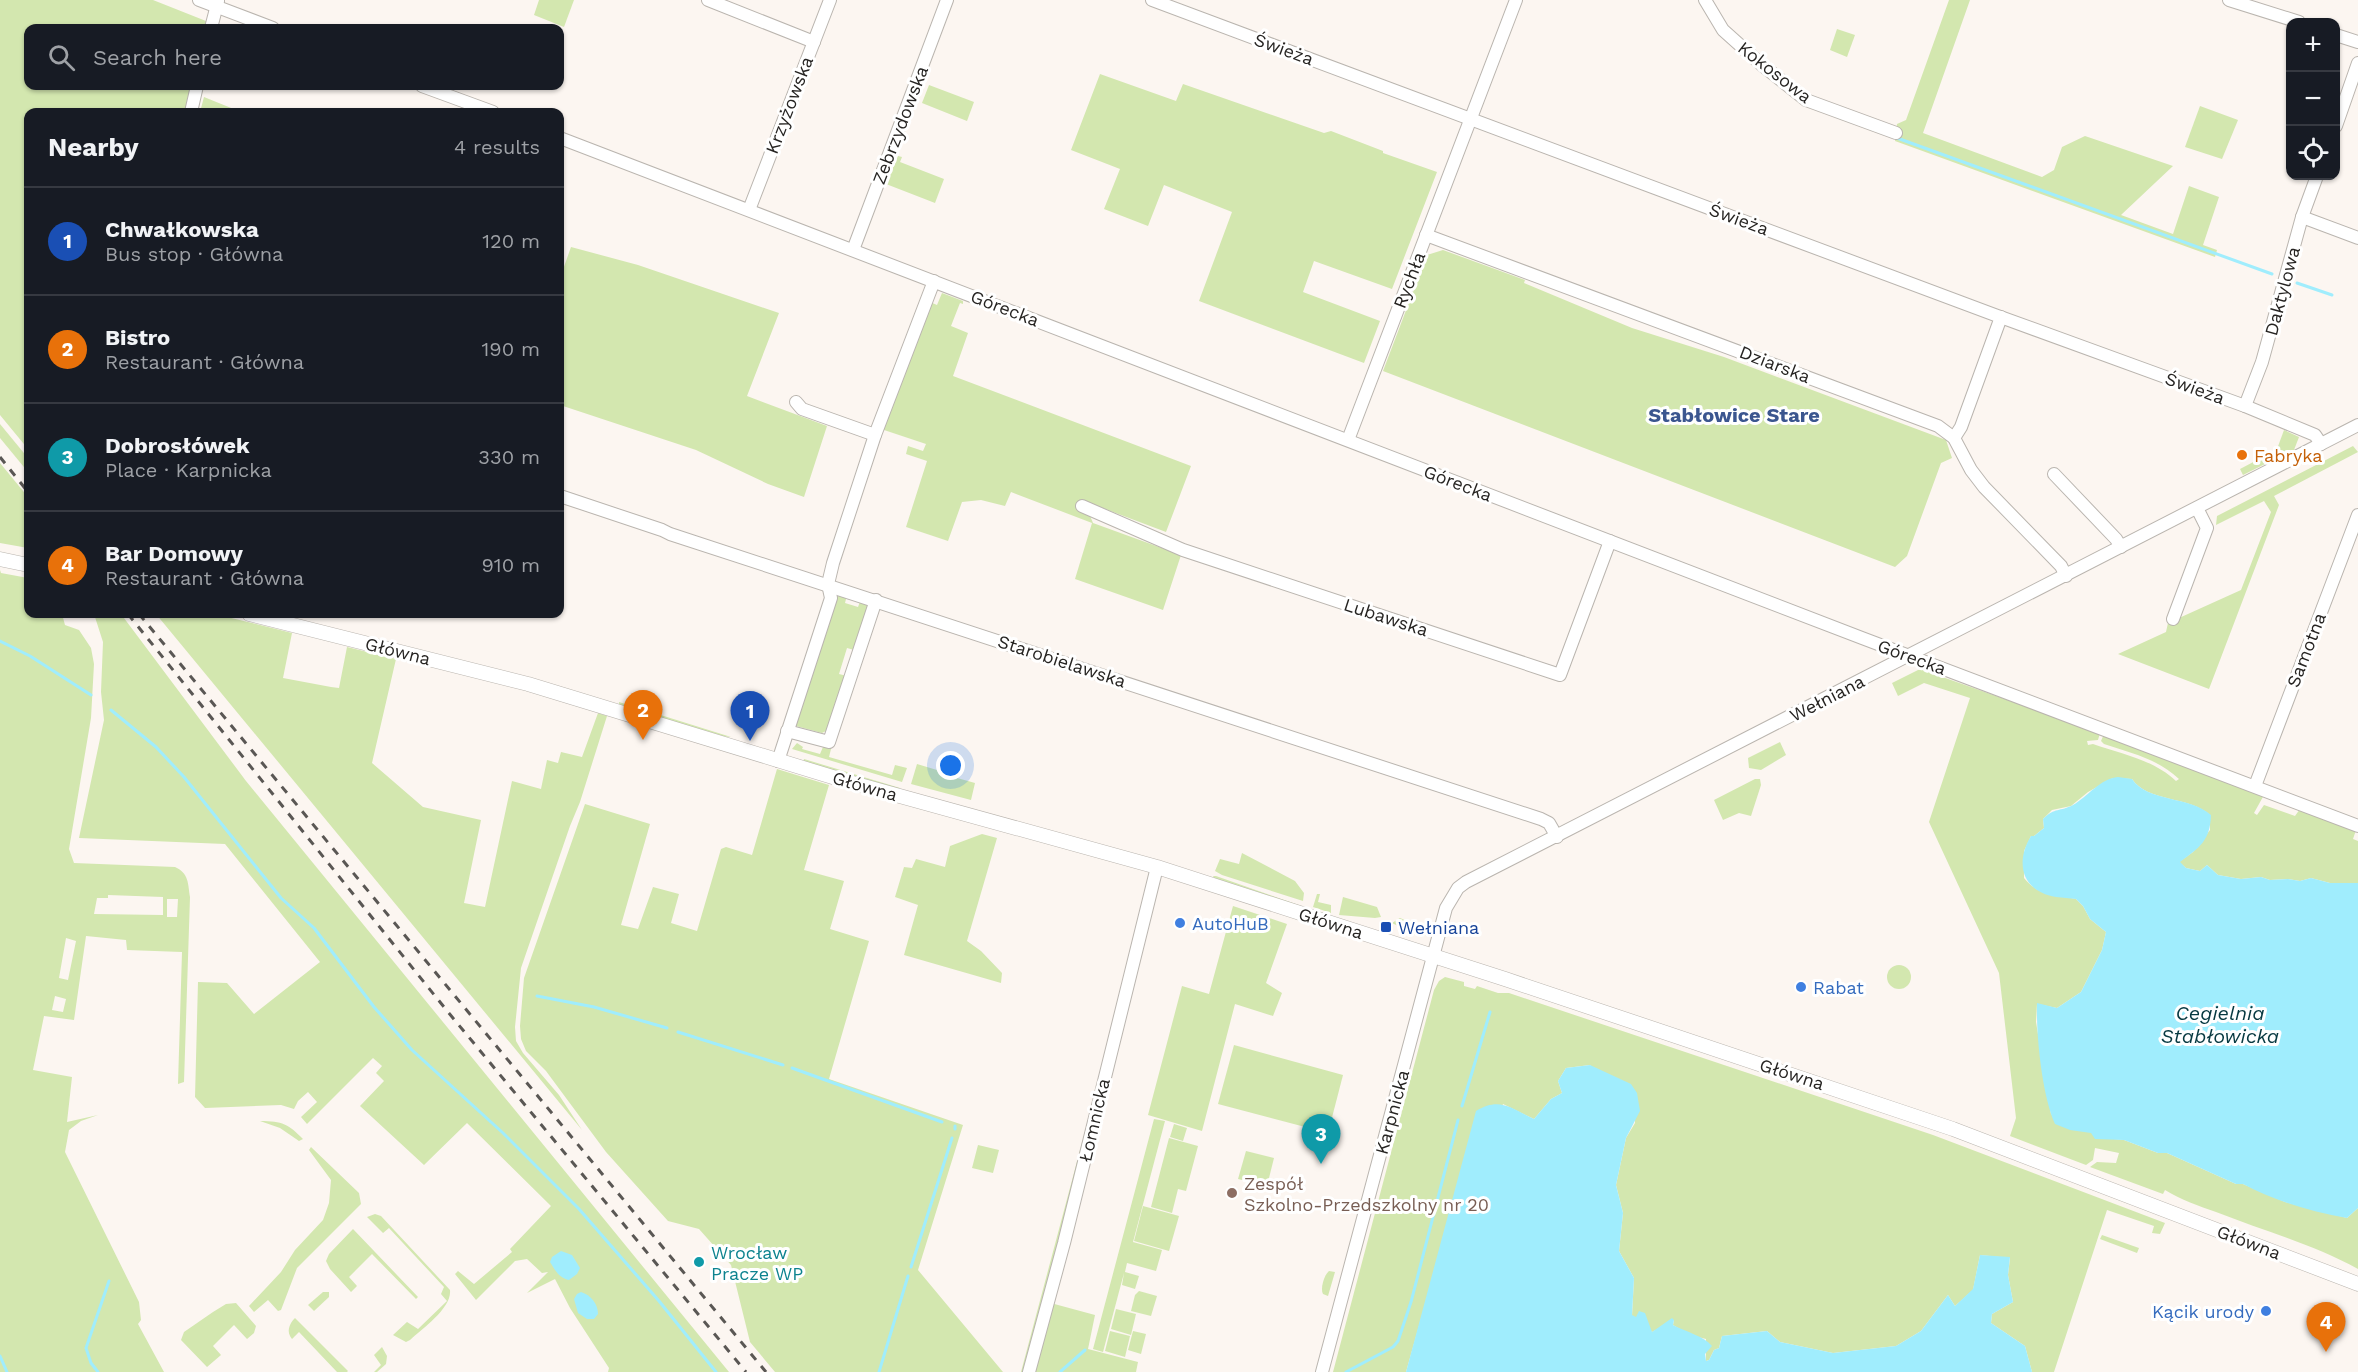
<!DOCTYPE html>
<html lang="en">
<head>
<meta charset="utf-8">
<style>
	:root { --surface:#171b24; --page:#20242c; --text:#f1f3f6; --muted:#9ea1a6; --line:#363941; --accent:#3a6ada }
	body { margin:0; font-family:"Work Sans",sans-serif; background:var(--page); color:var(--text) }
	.controls { position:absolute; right:18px; top:18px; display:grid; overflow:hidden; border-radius:12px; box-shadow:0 2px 4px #0004 }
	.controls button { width:54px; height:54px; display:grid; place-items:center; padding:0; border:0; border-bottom:2px solid var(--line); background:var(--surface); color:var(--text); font:30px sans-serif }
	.you { position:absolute; left:951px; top:766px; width:21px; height:21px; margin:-15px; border:4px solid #fff; border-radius:50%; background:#1a73e8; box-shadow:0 0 0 9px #1a73e833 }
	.badge { display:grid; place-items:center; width:39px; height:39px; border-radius:50%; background:var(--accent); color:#fff; font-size:20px; font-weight:700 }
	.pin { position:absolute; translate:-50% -50px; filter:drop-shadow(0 2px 3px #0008) }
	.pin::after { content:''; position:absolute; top:32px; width:21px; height:18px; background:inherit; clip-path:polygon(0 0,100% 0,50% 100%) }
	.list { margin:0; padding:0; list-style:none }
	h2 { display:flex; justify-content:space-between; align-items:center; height:78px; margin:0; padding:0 24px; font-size:26px }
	h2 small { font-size:20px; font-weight:400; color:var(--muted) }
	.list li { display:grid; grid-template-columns:39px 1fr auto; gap:18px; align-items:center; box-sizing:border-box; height:108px; padding:0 24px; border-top:2px solid var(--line) }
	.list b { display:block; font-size:22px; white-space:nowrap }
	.list p { margin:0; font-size:20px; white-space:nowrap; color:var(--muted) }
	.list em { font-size:20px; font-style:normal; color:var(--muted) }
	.icon { flex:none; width:33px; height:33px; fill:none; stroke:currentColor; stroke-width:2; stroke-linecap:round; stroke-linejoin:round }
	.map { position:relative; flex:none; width:2358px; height:1372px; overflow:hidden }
	.search { position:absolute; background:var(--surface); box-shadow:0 2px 4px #0004; left:24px; top:24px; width:540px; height:66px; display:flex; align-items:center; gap:15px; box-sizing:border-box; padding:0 21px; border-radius:12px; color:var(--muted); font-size:22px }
	.panel { position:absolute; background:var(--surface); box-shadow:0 2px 4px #0004; left:24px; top:108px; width:540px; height:510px; border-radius:12px }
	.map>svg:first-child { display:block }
	.green { fill:#d3e7af; fill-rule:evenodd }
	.water { fill:#a0edfd }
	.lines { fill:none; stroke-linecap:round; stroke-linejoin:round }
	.stream { stroke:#a0edfd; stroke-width:3 }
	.minor-casing { stroke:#bab5af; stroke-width:14 }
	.tertiary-casing { stroke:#bab5af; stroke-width:15 }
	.minor { stroke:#fff; stroke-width:12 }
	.tertiary { stroke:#fff; stroke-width:14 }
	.rail { stroke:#5a5754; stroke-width:3; stroke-dasharray:8 8; stroke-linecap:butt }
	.food-dot { fill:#e8710a; stroke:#fff; stroke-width:2 }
	.shop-dot { fill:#3f7fe0; stroke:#fff; stroke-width:2 }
	.transit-dot { fill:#1a4fb4; stroke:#fff; stroke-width:2 }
	.education-dot { fill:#8d6e63; stroke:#fff; stroke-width:2 }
	.culture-dot { fill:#0f9aa8; stroke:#fff; stroke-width:2 }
	.labels { text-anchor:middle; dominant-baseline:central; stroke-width:6; stroke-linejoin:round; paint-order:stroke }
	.street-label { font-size:18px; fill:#262422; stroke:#fff }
	.food-label { font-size:18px; fill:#c56008; stroke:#fff; text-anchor:start }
	.shop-label { font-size:18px; fill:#366cbe; stroke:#fff; text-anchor:start }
	.transit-label { font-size:18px; fill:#164399; stroke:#fff; text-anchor:start }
	.education-label { font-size:18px; fill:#785e54; stroke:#fff; text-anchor:start }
	.culture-label { font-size:18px; fill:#0d838f; stroke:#fff; text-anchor:start }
	.neighbourhood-label { font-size:20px; font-weight:bold; fill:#3b568f; stroke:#fff }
	.water-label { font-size:20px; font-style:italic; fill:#073941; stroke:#fff }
</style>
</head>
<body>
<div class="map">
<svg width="2358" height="1372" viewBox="0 0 2358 1372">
	<rect width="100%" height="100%" fill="#fcf6f1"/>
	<g class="green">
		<path d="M0 0H153L206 21 204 28H28V86H191L185 112H28V449L0 415Z"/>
		<path d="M539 0H574L564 27 534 15Z"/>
		<path d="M1949 0H1970L1923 133 2042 177 2054 170 2062 147 2085 136 2173 166 2121 215 2173 234 2189 186 2219 197 2203 245 2217 250 2215 257 1895 141 1897 124 1906 120Z"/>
		<path d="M1837 29 1855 35 1847 57 1830 50Z"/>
		<path d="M1100 74 1176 101 1183 84 1324 133 1331 131 1383 151V153L1437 172 1392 289 1314 261 1303 292 1380 321 1364 363 1199 301 1232 212 1164 185 1148 226 1104 209 1120 169 1071 150Z"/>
		<path d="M929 85 974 102 967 121 922 103Z"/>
		<path d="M204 97 241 112H243H200Z"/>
		<path d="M2200 106 2238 120 2222 159 2185 147Z"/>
		<path d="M898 156 902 157 900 162 944 179 935 203 886 184Z"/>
		<path d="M571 247 638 265 779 313 747 396 827 426 804 497 768 484 696 450 560 405V278Z"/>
		<path d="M1443 250 1525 280 1524 283 1632 328 1724 357 1946 440 1952 458 1941 463 1907 556 1895 567 1383 371 1427 255Z"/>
		<path d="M942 293 963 301V304L960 303 951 326 968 333 953 376 1191 466 1166 532 1084 501 1093 523 1181 555 1163 610 1075 579 1092 523 1011 492 1005 506 981 500 962 502 948 541 906 527 927 461 906 454 908 446 923 451 926 444 881 429 930 302 937 305Z"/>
		<path d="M0 424 28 458V472L0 438Z"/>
		<path d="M2284 430 2299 437 2294 450 2273 460Z"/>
		<path d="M2353 446 2358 452 2274 496 2279 505 2209 689 2118 654 2166 632 2168 623 2241 590 2271 512 2264 501 2216 525 2217 516Z"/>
		<path d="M2259 459 2260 461 2263 460 2265 464 2243 475 2240 469Z"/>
		<path d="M0 463 28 497V548L0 543Z"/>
		<path d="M0 570 1 573 28 578V614H62L65 625 79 630 91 648 94 664 91 718 69 849 74 863 175 867C189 873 188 884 190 897L184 1082 178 1084 182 952 127 950 126 940 86 936 74 1020 44 1016 33 1070 72 1077 67 1122 98 1115 81 1121 69 1130 65 1152 139 1302 141 1320 138 1324 164 1372H0ZM108 895 163 897V915L94 914 97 898H108ZM167 899H178L177 917H167ZM66 938 76 941 68 980 59 978ZM55 996 66 999 63 1012 52 1010Z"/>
		<path d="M838 593 847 595 845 603 858 607 861 599 867 601 869 607 854 650 847 648 839 674 847 676 828 730 822 733 796 726 795 722Z"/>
		<path d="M94 614H121L246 781 729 1372H608L609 1368 570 1308 555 1279 527 1293 548 1272 542 1273 527 1259 515 1261 476 1300 455 1274 458 1271 474 1284 512 1252 510 1249 551 1206 467 1123 424 1165 360 1106 384 1081 376 1073 382 1066 373 1058 307 1124 301 1117 317 1102 308 1092 298 1101 294 1109 281 1105 205 1108 195 1097 198 982 227 983 254 1014 320 962 225 844 79 838 104 720 101 692 103 642Z"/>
		<path d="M156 614H215L292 633 283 678 331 687 339 688 347 647 396 659 372 763 423 807 481 820 464 903 485 907 512 781 541 789 547 760 558 763 561 752 582 757 598 713 607 716 580 802 570 826 521 968 515 1027 516 1041 523 1053 559 1095 582 1130Z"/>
		<path d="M1920 669 2100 733 2098 740 2087 741 2088 745 2093 744C2122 754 2154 760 2176 781L2179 779C2158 759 2131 753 2104 744L2101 741 2104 734 2264 795 2254 813 2257 815 2264 805 2295 816 2300 809 2356 830 2353 839 2358 841V883H2330L2311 878 2300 881 2288 879 2270 880 2261 877 2241 879 2218 875 2207 865 2200 871 2186 868 2179 862 2193 852 2210 830V815C2189 796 2147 802 2132 779L2113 778 2088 792 2071 806 2052 810 2043 819 2044 828 2034 836H2031L2024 851V878C2038 896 2056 895 2076 899L2083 906 2090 919 2106 932 2102 950 2081 992 2057 1008 2037 1004 2036 1022 2051 1114 2104 1138 2124 1140 2158 1153H2167L2236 1184H2243L2285 1202 2347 1218 2358 1208V1269C2313 1244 2264 1231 2216 1212 2199 1206 2181 1200 2165 1190L2163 1194 2090 1167 2097 1162 2116 1163 2119 1153 2095 1148 2093 1160 2086 1165 2010 1136 2016 1118 1999 973 1929 822 1970 698 1924 683 1898 696 1892 683Z"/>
		<path d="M619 702 731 737 717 736 619 706Z"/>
		<path d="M1780 742 1786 755 1761 770 1749 768 1748 758Z"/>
		<path d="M797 743 803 747 802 749 820 754 823 747 831 749 829 757 892 775 895 765 907 768 902 782 792 749Z"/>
		<path d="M943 754 948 755 943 774 975 783 971 800 911 784 917 764 937 770Z"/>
		<path d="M804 759 900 788 897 790 803 763Z"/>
		<path d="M777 769 829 785 804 870 844 881 830 929 869 941 829 1079 963 1125 918 1270 1003 1372H775L750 1342 731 1265 699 1229 668 1221 606 1152 546 1071 526 1051 521 1039 520 1026 524 978 585 804 650 824 621 925 638 929 653 887 679 894 671 923 697 931 721 849 726 847 752 855Z"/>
		<path d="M1755 779H1760L1761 785 1751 816 1739 813 1723 820 1714 800Z"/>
		<path d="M982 834 997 838 967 941 981 951 1002 973 1001 983 904 955 918 905 895 897 904 867 912 868 916 859 945 867 950 846Z"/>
		<path d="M1242 853 1295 881 1304 893 1303 901 1222 875 1215 871 1220 859 1239 864Z"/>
		<path d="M1213 876H1216L1330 916 1328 917 1215 880Z"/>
		<path d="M1317 894H1320L1318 902 1331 905V913L1313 907Z"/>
		<path d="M1343 897 1377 907 1381 917 1375 918 1339 915Z"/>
		<path d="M1233 906 1287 924 1266 983 1282 993 1273 1016 1235 1004 1202 1131 1148 1115 1182 986 1209 994Z"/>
		<path d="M1400 918 1431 931 1429 934 1420 937 1392 923Z"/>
		<circle cx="1899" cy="977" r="12"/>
		<path d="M1445 977 1464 982V986L1475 989 1477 986 1498 993H1509L1933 1135 2165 1223 2160 1234 2152 1233 2154 1226 2107 1210 2054 1372H2032L2025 1346 1991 1323 1992 1314 2013 1302 2008 1275 2010 1258 1980 1255 1973 1290 1955 1306 1948 1295 1921 1331 1896 1346 1833 1353 1780 1342 1767 1331 1722 1336 1719 1348 1714 1350 1709 1360 1706 1361V1339L1690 1335 1673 1325 1674 1320 1652 1332 1632 1316 1634 1278 1619 1251 1623 1213 1616 1185 1626 1138 1635 1123V1116L1590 1065 1566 1068 1558 1081 1562 1093 1551 1099 1534 1119 1503 1104 1435 1269 1406 1372H1333L1434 990 1439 981Z"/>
		<path d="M1112 1030 1047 1302 1095 1315 1088 1349 1138 1362 1136 1372H1021Z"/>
		<path d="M1234 1045 1343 1075 1328 1133 1218 1104Z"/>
		<path d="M1154 1119 1165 1121 1133 1242 1162 1250 1156 1271 1127 1263 1125 1272 1139 1276 1135 1289 1122 1285 1124 1273 1103 1352 1093 1349Z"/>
		<path d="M260 1121C283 1121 288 1124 303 1139L299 1141 280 1128Z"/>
		<path d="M1174 1124 1187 1128 1183 1141 1170 1137Z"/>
		<path d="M1169 1138 1198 1146 1186 1191 1178 1189 1172 1213 1151 1207Z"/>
		<path d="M978 1145 999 1150 993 1173 972 1168Z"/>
		<path d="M311 1147 359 1193 361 1204 297 1268 281 1310 278 1311 268 1300 254 1312 249 1306 281 1272 295 1250 323 1220 329 1203 331 1180 309 1150Z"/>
		<path d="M1246 1151 1274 1158 1267 1186 1238 1179Z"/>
		<path d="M1143 1206 1179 1216 1169 1251 1134 1241Z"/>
		<path d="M375 1214 381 1216 450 1290C452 1308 423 1328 410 1340L406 1342 393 1335 407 1322 418 1329 447 1301 441 1294 444 1287 389 1228 383 1233 367 1217Z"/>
		<path d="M353 1229 418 1297 416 1299 372 1254 349 1277 357 1286 351 1292 330 1269 326 1261 329 1254Z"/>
		<path d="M2102 1235 2139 1248 2137 1253 2100 1239Z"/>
		<path d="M1329 1271 1335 1272 1328 1296 1323 1294C1320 1289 1324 1275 1329 1271Z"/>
		<path d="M1139 1291 1157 1296 1151 1316 1131 1311 1135 1295Z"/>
		<path d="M323 1292H329V1297L314 1311 308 1305Z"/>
		<path d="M236 1303 256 1326 254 1333 247 1339 234 1325 213 1346 221 1355 207 1367 181 1340 184 1332 213 1312 226 1304Z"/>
		<path d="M1116 1309 1136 1314 1131 1335 1111 1329Z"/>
		<path d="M295 1318 348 1371 347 1372H337L299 1332 292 1339C286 1332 289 1324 295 1318Z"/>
		<path d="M1110 1331 1130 1336 1125 1357 1105 1351Z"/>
		<path d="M1133 1331 1146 1334 1141 1354 1128 1350Z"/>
		<path d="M382 1347 387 1356 386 1364 377 1372H374L381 1365 374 1355Z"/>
	</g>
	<g class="water">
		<path d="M2118 777 2132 779C2147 802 2190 796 2211 815 2210 841 2200 847 2180 862L2186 868 2200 871 2207 865 2218 875 2241 879 2261 877 2270 880 2288 879 2300 881 2311 878 2330 883H2358V1208L2347 1218C2311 1212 2275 1201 2243 1184H2236L2167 1153H2158L2124 1140 2095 1139 2091 1133 2070 1130 2055 1124C2042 1095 2036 1035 2037 1003L2057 1008 2081 992 2102 950 2106 932 2090 919 2083 906 2076 899C2069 898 2063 898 2056 897 2021 891 2015 862 2031 836H2034L2044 828 2043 819C2055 807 2060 812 2073 805 2087 797 2101 778 2118 777Z"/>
		<path d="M1590 1065 1631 1084 1637 1093 1640 1111 1626 1138 1616 1185 1623 1213 1619 1251 1634 1278 1632 1315 1636 1317 1639 1311 1645 1313 1652 1332 1672 1318 1674 1320 1673 1325C1686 1332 1704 1336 1712 1346L1705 1354 1706 1361 1709 1360 1714 1350 1719 1348 1722 1336 1767 1331 1780 1342 1833 1353 1896 1346 1921 1331 1948 1295 1955 1306 1973 1289 1980 1255 2010 1257 2008 1275 2013 1302 1992 1314 1991 1323 2025 1346 2032 1372H1406L1476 1111C1500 1096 1512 1109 1534 1119L1551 1099 1562 1093 1558 1081 1566 1068Z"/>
		<path d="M561 1251 572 1255 580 1268 577 1274 569 1280C559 1278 555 1270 550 1262L552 1257Z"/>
		<path d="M581 1292C591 1295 598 1304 598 1314L594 1319H587L578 1313 574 1299 577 1294Z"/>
	</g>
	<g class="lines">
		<g class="stream">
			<path d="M1897 138 2272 274"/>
			<path d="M2297 283 2332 295"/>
			<path d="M0 641 30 656 91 695"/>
			<path d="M111 710 156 747 184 777 281 898 314 928 374 1007 412 1050 503 1133 579 1209 659 1301 716 1372"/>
			<path d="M537 996 594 1007 667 1028"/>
			<path d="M678 1032 783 1065"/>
			<path d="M792 1068 942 1122"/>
			<path d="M1462 1106 1490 1012"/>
			<path d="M955 1129V1126"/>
			<path d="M911 1267 952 1138"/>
			<path d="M0 1356 7 1372"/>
			<path d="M98 1372 91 1363 86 1348 109 1281"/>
			<path d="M879 1372 908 1276"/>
			<path d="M1060 1372 1085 1350"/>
			<path d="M1346 1372 1393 1347 1398 1341 1411 1302 1458 1120"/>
		</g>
		<g class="minor-casing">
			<g id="minor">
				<path d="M199 0 273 28"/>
				<path d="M708 0 814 42"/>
				<path d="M1152 0 1995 315 2245 406 2315 435 2321 444"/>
				<path d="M1705 0 1723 30 1762 65 1806 100 1896 133"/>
				<path d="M2229 0 2299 22"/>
				<path d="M211 28 218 1"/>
				<path d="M2336 35 2358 42"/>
				<path d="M422 86 493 112"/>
				<path d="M191 112 197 86"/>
				<path d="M2336 126 2358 63"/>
				<path d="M560 138 1862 638 2358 826"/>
				<path d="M749 210 830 0"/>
				<path d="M2302 217 2358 238"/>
				<path d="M1426 235 1938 426 1954 438 1971 470 1984 487 2061 566 2066 576"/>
				<path d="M853 250 947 0"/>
				<path d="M796 402 802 409 875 435"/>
				<path d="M2245 406 2262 362 2302 217 2317 176"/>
				<path d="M1954 438 1961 427 2001 317"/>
				<path d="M1348 440 1516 0"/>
				<path d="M2054 474 2116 539 2121 547"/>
				<path d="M560 496 662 530 670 534 1541 819 1549 823 1557 837"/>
				<path d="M1082 506 1183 550 1560 675 1610 541"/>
				<path d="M2173 619 2207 528 2197 508"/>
				<path d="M787 731 829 742 876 600"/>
				<path d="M778 761 831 598 828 584 833 563 875 435 934 281"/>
				<path d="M2255 786 2358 515"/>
				<path d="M1029 1372 1064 1243 1157 867"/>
				<path d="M1322 1372 1446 908 1458 888 1466 882 2358 425"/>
			</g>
		</g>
		<g class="tertiary-casing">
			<g id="tertiary">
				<path d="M0 559 28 565"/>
				<path d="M249 614 528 684 849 782 1157 867 1505 979 1953 1129 2358 1284"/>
			</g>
		</g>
		<use href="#minor" class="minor"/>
		<use href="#tertiary" class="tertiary"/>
		<g class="rail">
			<path d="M0 457 28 492"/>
			<path d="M128 614 448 1012 746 1372"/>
			<path d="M139 614 766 1372"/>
		</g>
	</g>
	<circle class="food-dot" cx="2242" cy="455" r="6"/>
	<g class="shop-dot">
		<circle cx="1180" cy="923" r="6"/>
		<circle cx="1801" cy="987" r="6"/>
		<circle cx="2266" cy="1311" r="6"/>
	</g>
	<rect class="transit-dot" x="1380" y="921" width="12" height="12" rx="3"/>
	<circle class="education-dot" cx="1232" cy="1193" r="6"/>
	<circle class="culture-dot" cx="699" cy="1262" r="6"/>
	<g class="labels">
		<g class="street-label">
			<text transform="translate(1284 49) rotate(20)">Świeża</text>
			<text transform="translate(1775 72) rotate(38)">Kokosowa</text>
			<text transform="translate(789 105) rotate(-69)">Krzyżowska</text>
			<text transform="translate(900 125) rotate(-69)">Zebrzydowska</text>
			<text transform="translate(1739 219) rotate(20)">Świeża</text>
			<text transform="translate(1409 280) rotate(-69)">Rychła</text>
			<text transform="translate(2282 291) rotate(-75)">Daktylowa</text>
			<text transform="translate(1005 308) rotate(21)">Górecka</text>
			<text transform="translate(1775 364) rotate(21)">Dziarska</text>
			<text transform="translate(2195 388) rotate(20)">Świeża</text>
			<text transform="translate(1458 483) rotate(21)">Górecka</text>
			<text transform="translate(1386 617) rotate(18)">Lubawska</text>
			<text transform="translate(2306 650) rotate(-69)">Samotna</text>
			<text transform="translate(398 651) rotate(14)">Główna</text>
			<text transform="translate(1912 657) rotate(20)">Górecka</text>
			<text transform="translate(1062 661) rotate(18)">Starobielawska</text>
			<text transform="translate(1827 698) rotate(-27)">Wełniana</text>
			<text transform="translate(865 786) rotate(16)">Główna</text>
			<text transform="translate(1331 923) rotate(18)">Główna</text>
			<text transform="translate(1792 1074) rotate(18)">Główna</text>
			<text transform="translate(1392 1112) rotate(-75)">Karpnicka</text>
			<text transform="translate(1094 1120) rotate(-77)">Łomnicka</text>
			<text transform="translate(2249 1242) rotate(21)">Główna</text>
		</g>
		<g class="food-label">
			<text x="2254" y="455">Fabryka</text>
		</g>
		<g class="shop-label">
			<text x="1192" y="923">AutoHuB</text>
			<text x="1813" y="987">Rabat</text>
			<text x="2254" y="1311" text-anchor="end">Kącik urody</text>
		</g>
		<g class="transit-label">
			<text x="1398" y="927">Wełniana</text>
		</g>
		<g class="education-label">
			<text x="1244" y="1183">Zespół<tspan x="1244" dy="21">Szkolno-Przedszkolny nr 20</tspan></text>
		</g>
		<g class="culture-label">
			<text x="711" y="1252">Wrocław<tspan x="711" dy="21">Pracze WP</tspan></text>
		</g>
		<g class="neighbourhood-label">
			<text x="1734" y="415">Stabłowice Stare</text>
		</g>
		<g class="water-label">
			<text x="2220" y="1013">Cegielnia<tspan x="2220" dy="23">Stabłowicka</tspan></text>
		</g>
	</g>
</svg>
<div class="controls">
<button>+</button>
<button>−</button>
<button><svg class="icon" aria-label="locate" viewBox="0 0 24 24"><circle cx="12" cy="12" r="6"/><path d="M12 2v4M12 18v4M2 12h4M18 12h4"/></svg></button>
</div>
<div class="you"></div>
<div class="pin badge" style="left:750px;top:741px;background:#1a4fb4">1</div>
<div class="pin badge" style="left:643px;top:740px;background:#e8710a">2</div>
<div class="pin badge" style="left:1321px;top:1164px;background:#0f9aa8">3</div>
<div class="pin badge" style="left:2326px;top:1352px;background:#e8710a">4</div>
<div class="search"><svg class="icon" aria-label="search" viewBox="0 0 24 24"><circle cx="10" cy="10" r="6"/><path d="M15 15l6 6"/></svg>Search here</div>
<section class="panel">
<h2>Nearby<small>4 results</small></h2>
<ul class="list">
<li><span class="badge" style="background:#1a4fb4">1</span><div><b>Chwałkowska</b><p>Bus stop · Główna</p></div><em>120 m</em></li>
<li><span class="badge" style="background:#e8710a">2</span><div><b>Bistro</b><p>Restaurant · Główna</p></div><em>190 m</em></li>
<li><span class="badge" style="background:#0f9aa8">3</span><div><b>Dobrosłówek</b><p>Place · Karpnicka</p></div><em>330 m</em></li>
<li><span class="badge" style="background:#e8710a">4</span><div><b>Bar Domowy</b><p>Restaurant · Główna</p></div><em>910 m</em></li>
</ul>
</section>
</div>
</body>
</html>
